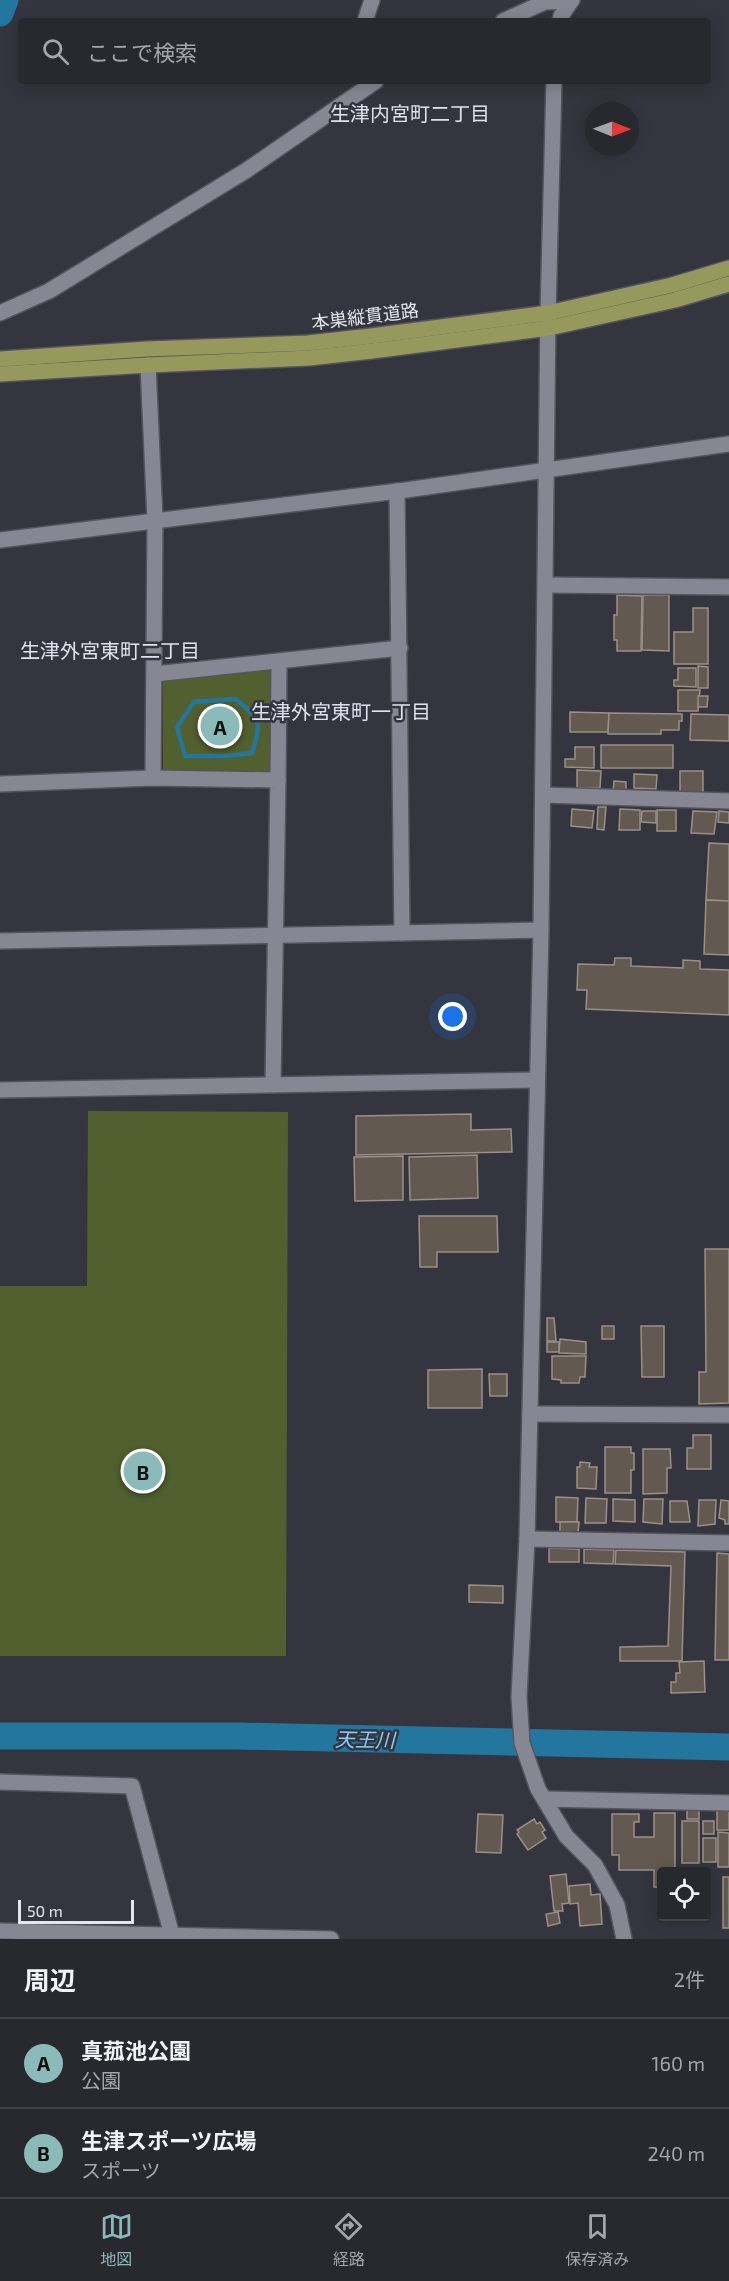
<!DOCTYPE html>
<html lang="ja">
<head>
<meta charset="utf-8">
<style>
	:root { --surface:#28282f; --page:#34343b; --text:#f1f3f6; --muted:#a5a6aa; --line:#44444b; --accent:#8bbbb9 }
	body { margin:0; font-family:"Exo 2","Noto Sans JP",sans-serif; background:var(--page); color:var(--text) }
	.controls { position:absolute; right:18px; bottom:18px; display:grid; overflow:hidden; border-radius:6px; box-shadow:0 3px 15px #0003 }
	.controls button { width:54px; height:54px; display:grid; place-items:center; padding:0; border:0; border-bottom:2px solid var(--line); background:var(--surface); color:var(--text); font:30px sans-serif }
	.compass { position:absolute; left:585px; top:102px; width:54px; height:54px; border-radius:50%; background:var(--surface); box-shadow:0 3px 15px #0003; rotate:91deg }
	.scale { position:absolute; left:18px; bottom:15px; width:116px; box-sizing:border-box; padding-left:6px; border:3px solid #e5e5ec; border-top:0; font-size:16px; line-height:21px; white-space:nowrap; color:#e5e5ec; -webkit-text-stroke:4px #35353f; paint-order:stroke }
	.you { position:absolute; left:453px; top:1017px; width:21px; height:21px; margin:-15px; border:4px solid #fff; border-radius:50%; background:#1a73e8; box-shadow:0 0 0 9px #1a73e833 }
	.badge { display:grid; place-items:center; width:39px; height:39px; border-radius:50%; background:var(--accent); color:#111; font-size:20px; font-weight:700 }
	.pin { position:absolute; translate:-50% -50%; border:3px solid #fff; box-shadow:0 2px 6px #0006 }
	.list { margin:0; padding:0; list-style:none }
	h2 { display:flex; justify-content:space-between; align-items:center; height:78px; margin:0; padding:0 24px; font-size:26px }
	h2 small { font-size:20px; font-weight:400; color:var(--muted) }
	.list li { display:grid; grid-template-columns:39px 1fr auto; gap:18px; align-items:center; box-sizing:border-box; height:90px; padding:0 24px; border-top:2px solid var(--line) }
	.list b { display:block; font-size:22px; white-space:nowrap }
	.list p { margin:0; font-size:20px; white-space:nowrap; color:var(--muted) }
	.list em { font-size:20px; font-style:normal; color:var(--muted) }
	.icon { flex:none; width:33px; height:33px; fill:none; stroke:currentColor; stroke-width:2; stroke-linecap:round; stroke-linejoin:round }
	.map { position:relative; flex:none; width:729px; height:1939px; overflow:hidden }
	.search { position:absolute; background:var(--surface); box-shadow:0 3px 15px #0003; left:18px; right:18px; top:18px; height:66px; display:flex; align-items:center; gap:15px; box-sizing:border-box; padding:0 21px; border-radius:6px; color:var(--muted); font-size:22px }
	.sheet { height:258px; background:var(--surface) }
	nav { display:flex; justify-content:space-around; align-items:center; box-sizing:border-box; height:84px; border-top:2px solid var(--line); background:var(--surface); font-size:16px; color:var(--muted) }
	nav a { display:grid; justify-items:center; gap:3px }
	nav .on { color:var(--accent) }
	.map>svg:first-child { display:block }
	.green { fill:#51602e }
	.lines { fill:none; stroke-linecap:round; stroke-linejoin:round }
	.stream { stroke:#23779e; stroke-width:4.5 }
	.river { stroke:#23779e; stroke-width:27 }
	.building { fill:#625a50; stroke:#999086; stroke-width:1.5 }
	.minor-casing { stroke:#55545d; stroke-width:18 }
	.major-casing { stroke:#55545d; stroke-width:18 }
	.minor { stroke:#878793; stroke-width:15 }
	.major { stroke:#95995c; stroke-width:15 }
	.labels { text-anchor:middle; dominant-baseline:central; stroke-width:5; stroke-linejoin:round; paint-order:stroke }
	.street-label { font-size:18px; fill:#e5e5ec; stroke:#35353f }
	.neighbourhood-label { font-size:20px; fill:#e0e0ee; stroke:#35353f }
	.water-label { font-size:20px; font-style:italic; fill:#85cdf5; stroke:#35353f }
</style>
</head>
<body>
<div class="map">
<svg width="729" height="1939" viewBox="0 0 729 1939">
	<rect width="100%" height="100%" fill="#35353f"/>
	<g class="green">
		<path d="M277 669 276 774 163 777V679Z"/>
		<path d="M88 1111 288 1112 286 1656H0V1286H87Z"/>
	</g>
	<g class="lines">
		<path class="stream" d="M235 699C261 719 262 721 252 753L226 756H185L177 727 194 702Z"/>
		<g class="river">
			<path d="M0 13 5 0"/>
			<path d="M0 1736H238L729 1747"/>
		</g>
	</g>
	<g class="building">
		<path d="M617 595 642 596 641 651H617V640H614V615H617Z"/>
		<path d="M643 595H669V651L642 650Z"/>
		<path d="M693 608H708V664H674V632H693Z"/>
		<path d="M698 666 708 667V688H698Z"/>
		<path d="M678 668H696V687L674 686V680H678Z"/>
		<path d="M678 690H700L698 711H678Z"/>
		<path d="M698 696H708L707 707H698Z"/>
		<path d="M570 712 609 713 608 732H570Z"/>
		<path d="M609 713 682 714V721H679V730H661V734H608Z"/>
		<path d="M691 714 729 715V741L690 740Z"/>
		<rect x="601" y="745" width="72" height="23"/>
		<path d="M575 747H594V768L565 767V759H575Z"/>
		<path d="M577 770 601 771 600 788H577Z"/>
		<path d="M680 771H703V795L680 794Z"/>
		<path d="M634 774 657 775 656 789 634 788Z"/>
		<path d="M614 781 626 782V792H613Z"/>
		<path d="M598 807H606L604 830 597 829Z"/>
		<path d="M572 809 594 811 592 828 571 826Z"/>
		<path d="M620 809 640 810V830H619Z"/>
		<rect x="657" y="810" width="19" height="21"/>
		<path d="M642 811H656V823L641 822Z"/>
		<path d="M693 811 717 812 714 834 691 833Z"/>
		<path d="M719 811 729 812V823L718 822Z"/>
		<path d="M709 843 729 844V901L706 900Z"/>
		<path d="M706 900 729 901V955L704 954Z"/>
		<path d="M615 958H631V966L683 968V960L700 961V969L729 970V1015L586 1009 587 990H577L578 964 614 965Z"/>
		<path d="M471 1114V1130L511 1129 512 1152 356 1155V1116Z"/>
		<path d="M477 1155 478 1198 410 1200 409 1157Z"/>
		<path d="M403 1156V1200L355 1201 354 1157Z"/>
		<path d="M419 1216H497L498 1252H437V1267H420Z"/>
		<path d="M705 1249H729V1403L699 1404V1372H706Z"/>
		<path d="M547 1318H554L556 1341H547Z"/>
		<rect x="602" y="1326" width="12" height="13"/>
		<path d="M641 1326H664V1377H642Z"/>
		<path d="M560 1339 586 1342V1354L559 1353Z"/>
		<rect x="547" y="1342" width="12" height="10"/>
		<path d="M552 1356H586L585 1377H580L579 1383H561V1380L552 1379Z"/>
		<path d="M482 1369V1408H428V1370Z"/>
		<path d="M489 1374H507V1396H490Z"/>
		<path d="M693 1435H711V1469H687V1448H693Z"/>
		<path d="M605 1447H631V1453H634V1470H631V1493H605Z"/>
		<path d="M643 1449H670L671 1468H667V1493L643 1494Z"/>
		<path d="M580 1462 590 1463 589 1467H597L596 1489 577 1488V1467H580Z"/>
		<path d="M556 1497 578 1498 577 1522H556Z"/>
		<path d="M586 1498 607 1499 606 1523H585Z"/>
		<path d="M613 1499 635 1500V1522L613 1521Z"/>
		<path d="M644 1499H663L662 1524 643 1522Z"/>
		<path d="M699 1500H716L715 1524 698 1526Z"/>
		<path d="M721 1500 729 1501V1524H725V1520L719 1518Z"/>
		<path d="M670 1501H687L690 1522H670Z"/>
		<path d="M560 1522H579L578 1533 560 1532Z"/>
		<path d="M549 1548 579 1549V1562H549Z"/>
		<path d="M584 1549 614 1550 613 1564 584 1563Z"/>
		<path d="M616 1550 685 1552 682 1661H620V1647L668 1646 671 1566 615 1564Z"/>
		<path d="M717 1553 729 1554V1660H715Z"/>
		<path d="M469 1585 503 1586V1603L469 1602Z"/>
		<path d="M704 1661 705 1692 671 1693V1682H676V1673H680L679 1662Z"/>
		<rect x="687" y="1808" width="12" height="11"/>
		<rect x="717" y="1809" width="12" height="21"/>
		<path d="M654 1813H675V1872H662V1887H654V1870H619V1855H612V1814H639V1822H634V1837H654Z"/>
		<path d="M478 1814 503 1815 501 1853 476 1852Z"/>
		<path d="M534 1819 537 1824 540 1822 545 1830 542 1832 546 1838 528 1850 517 1834 519 1832 517 1830Z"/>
		<rect x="682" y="1821" width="17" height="42"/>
		<rect x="703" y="1821" width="11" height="13"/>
		<path d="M718 1832 729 1833V1867H718Z"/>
		<rect x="703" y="1838" width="13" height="24"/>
		<path d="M566 1874 569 1903 562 1904 563 1911H554L550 1876Z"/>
		<rect x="723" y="1877" width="6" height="51"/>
		<path d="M590 1884 591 1895 600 1894 602 1924 580 1926 578 1903 570 1904 569 1886Z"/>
		<path d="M558 1912 560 1923 548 1926 546 1914Z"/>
	</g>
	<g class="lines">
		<g class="minor-casing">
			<g id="minor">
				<path d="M365 21 372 0"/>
				<path d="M503 21 545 2 570 1"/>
				<path d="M560 21 561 16 572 0"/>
				<path d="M554 81 548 313 541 930 527 1539 519 1697 522 1743 538 1789 566 1836 595 1865 617 1905 624 1939"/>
				<path d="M0 313 49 291 247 170 376 81"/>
				<path d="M148 365 155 520 153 778"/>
				<path d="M397 491 402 933"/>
				<path d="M0 540 406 490 729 444"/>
				<path d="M546 585 729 587"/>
				<path d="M155 674 400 648"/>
				<path d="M278 780 279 661"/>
				<path d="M0 784 153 778 278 780 273 1084"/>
				<path d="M543 795 729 801"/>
				<path d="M0 941 541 930"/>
				<path d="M0 1090 537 1080"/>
				<path d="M530 1414 729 1415"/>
				<path d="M527 1539 729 1543"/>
				<path d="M0 1782 132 1786 173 1939"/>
				<path d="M544 1799 729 1803"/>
				<path d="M0 1931 331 1939"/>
			</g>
		</g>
		<g class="major-casing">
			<g id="major">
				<path d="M0 359 147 349 308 343 371 336 548 313 672 285 729 268"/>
				<path d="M0 374 148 365 309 358 372 351 549 328 675 300 729 284"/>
			</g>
		</g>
		<use href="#minor" class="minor"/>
		<use href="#major" class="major"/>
	</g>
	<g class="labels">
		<g class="street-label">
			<text transform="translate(365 316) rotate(-7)">本巣縦貫道路</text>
		</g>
		<g class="neighbourhood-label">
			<text x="410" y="113">生津内宮町二丁目</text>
			<text x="110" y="650">生津外宮東町二丁目</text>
			<text x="341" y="711">生津外宮東町一丁目</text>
		</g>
		<g class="water-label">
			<text transform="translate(365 1739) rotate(1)">天王川</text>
		</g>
	</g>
</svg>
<div class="controls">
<button><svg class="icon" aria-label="locate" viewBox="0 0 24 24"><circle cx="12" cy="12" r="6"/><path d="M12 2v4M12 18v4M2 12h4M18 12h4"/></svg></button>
</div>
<svg class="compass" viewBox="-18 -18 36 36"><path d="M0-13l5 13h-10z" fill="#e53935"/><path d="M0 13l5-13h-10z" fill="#a5a6aa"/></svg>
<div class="scale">50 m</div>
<div class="you"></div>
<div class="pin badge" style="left:220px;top:726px">A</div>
<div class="pin badge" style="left:143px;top:1471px">B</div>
<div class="search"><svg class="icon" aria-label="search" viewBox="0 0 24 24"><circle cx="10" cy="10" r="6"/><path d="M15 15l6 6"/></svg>ここで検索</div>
</div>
<section class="sheet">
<h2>周辺<small>2件</small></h2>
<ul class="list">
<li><span class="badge">A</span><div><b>真菰池公園</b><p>公園</p></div><em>160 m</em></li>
<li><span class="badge">B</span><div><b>生津スポーツ広場</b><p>スポーツ</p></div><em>240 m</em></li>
</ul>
</section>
<nav>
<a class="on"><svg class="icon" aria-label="map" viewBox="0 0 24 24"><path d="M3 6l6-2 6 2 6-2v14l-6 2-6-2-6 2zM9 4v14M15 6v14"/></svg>地図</a>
<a><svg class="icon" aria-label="directions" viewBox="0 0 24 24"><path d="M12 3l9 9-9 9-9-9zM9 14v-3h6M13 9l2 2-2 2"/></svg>経路</a>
<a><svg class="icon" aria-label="saved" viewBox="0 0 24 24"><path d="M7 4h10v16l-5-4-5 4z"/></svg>保存済み</a>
</nav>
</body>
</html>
